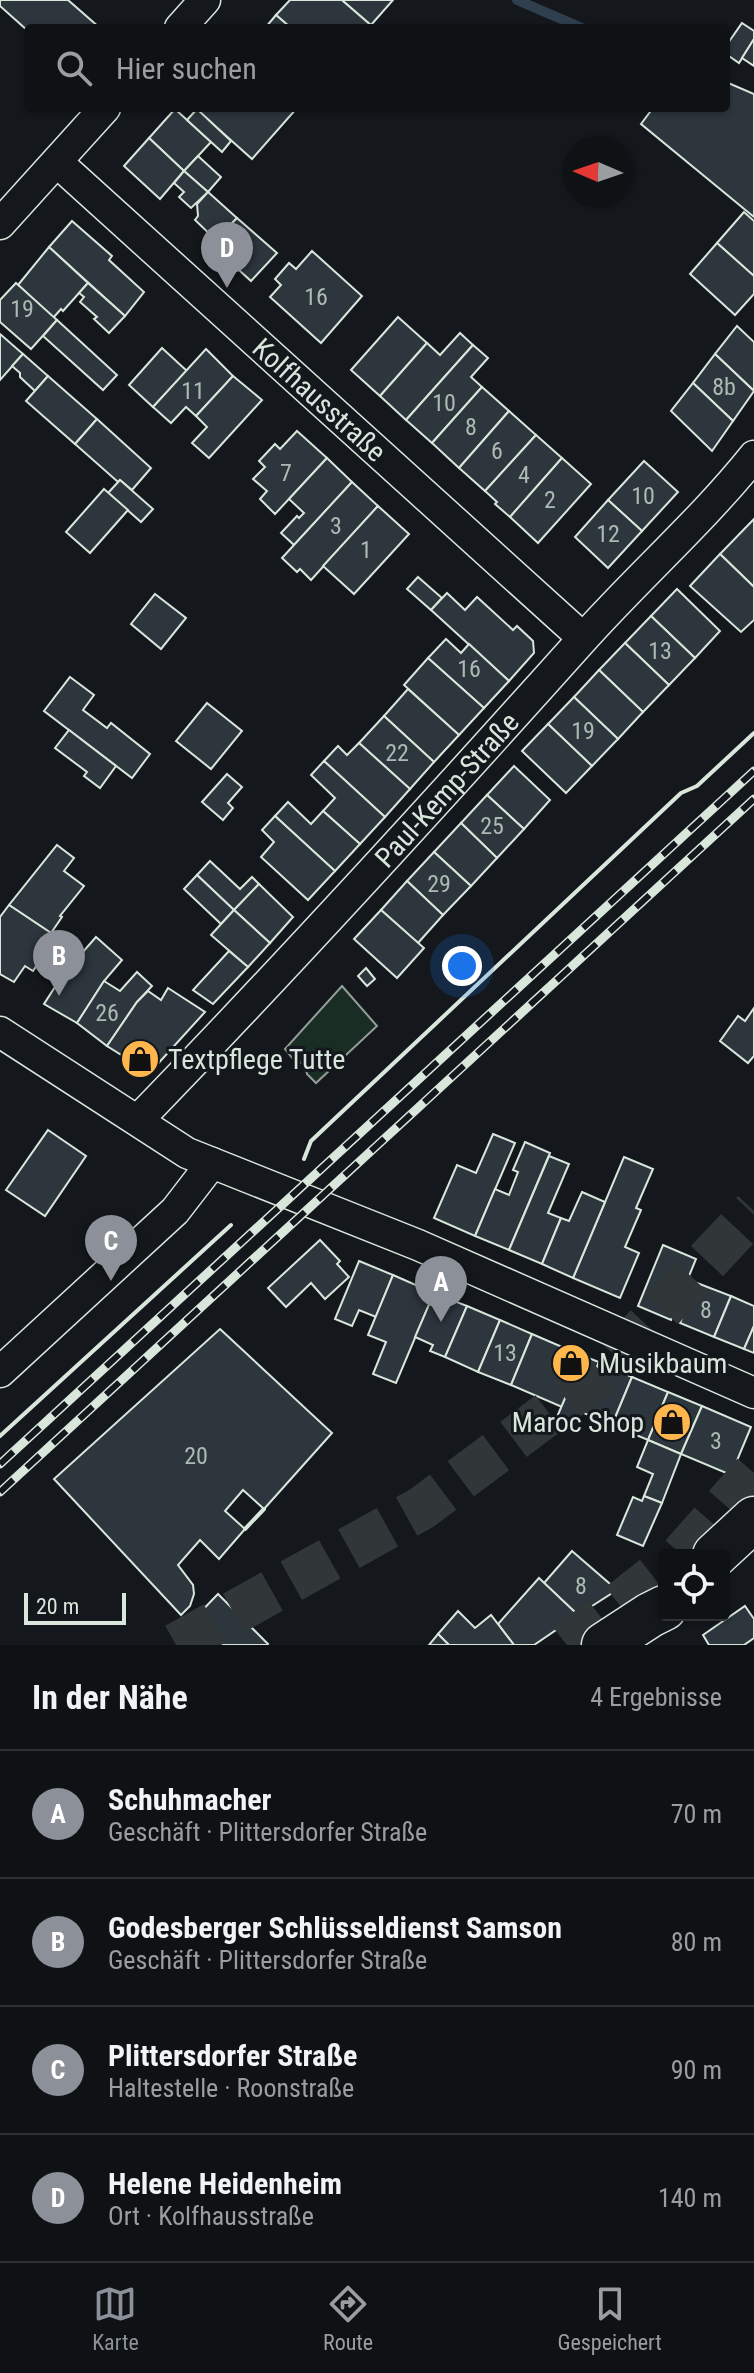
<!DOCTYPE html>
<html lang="de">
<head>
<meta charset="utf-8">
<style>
	:root { --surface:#0f1215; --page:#181b1e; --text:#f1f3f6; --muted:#9b9ea0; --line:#2f3234; --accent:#8c9099 }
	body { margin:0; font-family:"Roboto Condensed",sans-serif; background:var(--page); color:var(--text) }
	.controls { position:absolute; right:24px; bottom:24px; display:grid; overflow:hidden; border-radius:8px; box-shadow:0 2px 6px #0004 }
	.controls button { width:72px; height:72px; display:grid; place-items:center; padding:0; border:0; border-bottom:2px solid var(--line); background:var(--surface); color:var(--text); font:40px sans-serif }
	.compass { position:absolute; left:562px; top:136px; width:72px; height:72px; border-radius:50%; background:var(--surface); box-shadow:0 2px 6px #0004; rotate:272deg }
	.scale { position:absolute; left:24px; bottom:20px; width:102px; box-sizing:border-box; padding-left:8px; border:4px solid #d8e6dc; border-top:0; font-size:22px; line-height:28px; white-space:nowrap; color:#d8e6dc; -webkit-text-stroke:6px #14181c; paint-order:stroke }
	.you { position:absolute; left:462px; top:966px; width:28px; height:28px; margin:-20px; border:6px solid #fff; border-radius:50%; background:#1a73e8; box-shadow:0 0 0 12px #1a73e833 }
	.badge { display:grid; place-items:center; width:52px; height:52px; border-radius:50%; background:var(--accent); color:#fff; font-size:26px; font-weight:700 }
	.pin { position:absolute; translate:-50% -66px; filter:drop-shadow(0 2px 4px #0008) }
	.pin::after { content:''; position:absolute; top:42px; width:28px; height:24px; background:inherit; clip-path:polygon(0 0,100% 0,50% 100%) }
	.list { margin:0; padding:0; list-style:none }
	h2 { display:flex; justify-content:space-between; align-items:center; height:104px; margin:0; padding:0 32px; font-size:34px }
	h2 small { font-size:26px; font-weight:400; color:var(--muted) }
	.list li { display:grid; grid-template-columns:52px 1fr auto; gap:24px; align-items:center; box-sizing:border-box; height:128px; padding:0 32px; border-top:2px solid var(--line) }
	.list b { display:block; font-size:30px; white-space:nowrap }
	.list p { margin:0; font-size:26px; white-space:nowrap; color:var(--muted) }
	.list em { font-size:26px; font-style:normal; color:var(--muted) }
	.icon { flex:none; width:44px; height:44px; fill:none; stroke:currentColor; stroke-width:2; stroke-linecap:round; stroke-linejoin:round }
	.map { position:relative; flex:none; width:754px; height:1645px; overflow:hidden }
	.search { position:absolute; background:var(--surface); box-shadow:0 2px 6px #0004; left:24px; right:24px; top:24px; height:88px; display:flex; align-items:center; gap:20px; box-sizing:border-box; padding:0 28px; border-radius:8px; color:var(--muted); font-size:30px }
	.sheet { height:616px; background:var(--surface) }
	nav { display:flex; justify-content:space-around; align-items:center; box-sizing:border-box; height:112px; border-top:2px solid var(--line); background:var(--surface); font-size:22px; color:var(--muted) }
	nav a { display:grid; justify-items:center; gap:4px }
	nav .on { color:var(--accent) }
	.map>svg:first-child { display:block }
	.green { fill:#1a2d24; stroke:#939e99; stroke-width:2 }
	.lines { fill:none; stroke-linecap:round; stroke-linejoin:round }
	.stream { stroke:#2f3f4d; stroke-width:10 }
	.building { fill:#2c363c; stroke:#d8e6dc; stroke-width:2 }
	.primary-tunnel { stroke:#313739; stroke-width:44; stroke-dasharray:44 22; stroke-linecap:butt }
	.minor-casing { stroke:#d8e6dc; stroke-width:33 }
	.secondary-casing { stroke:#d8e6dc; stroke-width:47 }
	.minor { stroke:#14181c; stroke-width:30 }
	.secondary { stroke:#14181c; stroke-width:44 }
	.rail-casing { stroke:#d8e6dc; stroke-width:9 }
	.rail { stroke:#14181c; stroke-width:6; stroke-dasharray:18; stroke-linecap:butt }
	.wall { stroke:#d8e6dc; stroke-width:4 }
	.labels { text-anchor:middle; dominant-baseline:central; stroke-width:6; stroke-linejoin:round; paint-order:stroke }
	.number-label { font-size:24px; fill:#adbab4 }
	.street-label { font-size:28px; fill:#d8e6dc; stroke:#14181c }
	.poi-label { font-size:28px; fill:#d8e6dc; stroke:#14181c; text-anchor:start }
</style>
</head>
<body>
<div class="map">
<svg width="754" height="1645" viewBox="0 0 754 1645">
	<rect width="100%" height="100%" fill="#14181c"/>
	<path class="green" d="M342 986 377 1026 316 1083 307 1074 305 1065 293 1059 285 1049Z"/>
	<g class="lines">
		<path class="stream" d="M517 0 582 28"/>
	</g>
	<g class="building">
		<path d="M0 0H68L100 28H28V31L0 6Z"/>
		<path d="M290 0H342L371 25 368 28H291L276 15Z"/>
		<path d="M342 0H393L371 25Z"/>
		<path d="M276 15 291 28H265Z"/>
		<path d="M742 23 754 31V39L739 63 726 54V46Z"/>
		<path d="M754 39V66L742 58Z"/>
		<path d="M726 82 754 94V217L641 124 653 108H726Z"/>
		<path d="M195 108H297L252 159Z"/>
		<path d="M175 109 211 142 184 171 149 138Z"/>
		<path d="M197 109 231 141 222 152 187 120Z"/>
		<path d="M149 138 184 171 160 199 124 166Z"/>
		<path d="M198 156 221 177 208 192 184 171Z"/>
		<path d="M184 171 208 192 191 208 179 197 184 192 174 183Z"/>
		<path d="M208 192 237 218 216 240 195 220 198 216 197 204Z"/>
		<path d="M744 212 754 221V276L717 243Z"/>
		<path d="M237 218 277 253 251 281 216 249V240Z"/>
		<path d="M72 221 112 256 109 260 144 292 125 316 49 247Z"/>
		<path d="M717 243 754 276V294L735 315 690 274Z"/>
		<path d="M49 247 88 283 63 311 61 309 53 318 18 285Z"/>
		<path d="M312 251 362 296 321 343 270 297 281 285 275 279 289 263 296 269Z"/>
		<path d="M16 283 57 320 31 349 0 322V300Z"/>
		<path d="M88 283 125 316 109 333 94 319 97 317 80 302 84 297 79 293Z"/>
		<path d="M398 317 427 343 380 396 351 370Z"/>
		<path d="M57 320 117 375 103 390 43 336Z"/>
		<path d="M737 326 754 342V391L715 354Z"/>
		<path d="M460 333 473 345 406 420 380 396 427 343 440 355Z"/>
		<path d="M0 334 23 354 0 380Z"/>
		<path d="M473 345 488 358 471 377 482 387 432 443 406 420Z"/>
		<path d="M162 348 187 371 153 407 129 385Z"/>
		<path d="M206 349 233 376 196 416 186 407 171 423 153 407Z"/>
		<path d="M23 354 48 376 35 391 20 377V373L12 366Z"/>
		<path d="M715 354 754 391 733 421 693 383Z"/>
		<path d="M48 376 97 419 75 444 26 401Z"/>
		<path d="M233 376 262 400 209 458 192 443 207 427 196 416Z"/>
		<path d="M693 383 733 421 712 451 671 411Z"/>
		<path d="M482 387 509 411 459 468 432 443Z"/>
		<path d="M509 411 536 435 485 491 459 468Z"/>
		<path d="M97 419 151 468 132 490 120 480 118 482 75 444Z"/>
		<path d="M297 431 327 458 275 514 260 499 267 491 253 479 265 467 259 461 275 444 280 449Z"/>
		<path d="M536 435 562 458 510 517 495 504 497 502 485 491Z"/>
		<path d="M327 458 352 482 294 545 281 533 297 516 299 518 304 513 289 499Z"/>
		<path d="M562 458 591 484 538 543 510 517Z"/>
		<path d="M644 461 678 492 642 531 608 500Z"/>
		<path d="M120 480 153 509 141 522 108 493Z"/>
		<path d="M352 482 378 506 311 580 300 569 297 572 282 558Z"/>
		<path d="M104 489 128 510 90 553 66 532Z"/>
		<path d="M608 500 642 531 608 568 575 537Z"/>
		<path d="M378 506 409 534 354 594 323 566Z"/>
		<path d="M754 519V587L720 554Z"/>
		<path d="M720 554 754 587V620L741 632 690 586Z"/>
		<path d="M418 577 442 598 431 610 407 589Z"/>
		<path d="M677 589 720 631 695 658 651 616Z"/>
		<path d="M447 593 465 610 477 597 513 630 517 626 533 641 534 653 509 681 431 610Z"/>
		<path d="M155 594 186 618 161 649 131 624Z"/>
		<path d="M651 616 695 658 669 685 625 643Z"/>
		<path d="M446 639 461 653 469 644 509 681 484 708 428 658Z"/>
		<path d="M625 643 669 685 643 712 599 670Z"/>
		<path d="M428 658 484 708 459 735 404 685Z"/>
		<path d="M599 670 643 712 618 739 574 697Z"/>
		<path d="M70 677 94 695 83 710 107 728 111 723 150 754 132 778 44 711Z"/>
		<path d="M408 689 459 735 434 762 384 716Z"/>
		<path d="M574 697 618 739 592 766 548 724Z"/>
		<path d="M207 703 242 731 211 769 176 741Z"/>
		<path d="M384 716 434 762 410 789 359 743Z"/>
		<path d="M548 724 592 766 566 793 522 751Z"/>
		<path d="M69 730 116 766 100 788 84 776 87 772 55 748Z"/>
		<path d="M359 743 410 789 385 817 324 761 338 746 347 755Z"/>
		<path d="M324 761 385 817 360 844 323 811 335 798 311 775Z"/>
		<path d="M514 766 550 800 524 829 487 795Z"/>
		<path d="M227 774 242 787 228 803 233 808 223 820 202 802Z"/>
		<path d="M487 795 524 829 497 858 461 823Z"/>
		<path d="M288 802 311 824 323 811 360 844 335 871 275 816Z"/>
		<path d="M275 816 335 871 308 900 261 857 274 842 262 830Z"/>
		<path d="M461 823 497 858 471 886 434 852Z"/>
		<path d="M57 845 74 858 64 871 84 886 60 916 62 917 51 933 9 905Z"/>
		<path d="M434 852 471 886 443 915 407 881Z"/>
		<path d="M210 861 240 889 252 877 259 884 234 910 197 875Z"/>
		<path d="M197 875 234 910 221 924 184 889Z"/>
		<path d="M407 881 443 915 418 943 381 910Z"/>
		<path d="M259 884 293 917 270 943 234 910Z"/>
		<path d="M9 905 51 933 42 947 47 950 33 971 25 966 14 982 0 974V917Z"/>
		<path d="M234 910 270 943 248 967 211 935Z"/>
		<path d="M381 910 424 948 397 978 354 939Z"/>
		<path d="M96 937 122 960 104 981 77 1023 44 1004 73 959 75 961Z"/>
		<path d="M229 951 248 967 213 1004 193 990Z"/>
		<path d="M366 968 375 979 367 986 358 976Z"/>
		<path d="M137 972 152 986 137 1002 107 1046 77 1023 104 981 120 991Z"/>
		<path d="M168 988 205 1012 155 1067 142 1068 107 1046 137 1002 148 991 161 1000Z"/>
		<path d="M754 1008V1056L748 1063 720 1041 738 1016 745 1021Z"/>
		<path d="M48 1130 86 1156 45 1216 6 1190Z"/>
		<path d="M493 1134 515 1143 475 1236 434 1218 457 1165 476 1173Z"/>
		<path d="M525 1142 550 1153 509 1250 475 1236 495 1189 509 1195 518 1172 513 1170Z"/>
		<path d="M549 1156 569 1164 548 1213 561 1218 542 1264 509 1250Z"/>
		<path d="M624 1157 653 1169 636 1208 641 1210 625 1247 639 1253 620 1298 573 1278Z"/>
		<path d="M582 1192 605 1202 573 1278 542 1264 561 1218 569 1221Z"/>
		<path d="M320 1240 340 1261 337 1264 349 1277 325 1299 311 1283 286 1307 268 1288Z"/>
		<path d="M663 1245 696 1259 671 1320 638 1306Z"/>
		<path d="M359 1261 393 1275 376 1317 359 1310 352 1326 335 1319Z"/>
		<path d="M393 1275 434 1293 396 1383 373 1374 386 1342 368 1335Z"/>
		<path d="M697 1283 731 1296 714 1337 680 1323Z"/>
		<path d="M434 1293 467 1306 445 1357 430 1351 433 1345 415 1337Z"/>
		<path d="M731 1296 754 1306V1326L744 1349 714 1337Z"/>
		<path d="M467 1306 500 1320 478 1372 445 1357Z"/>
		<path d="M500 1320 532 1334 511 1385 478 1372Z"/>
		<path d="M754 1326V1353L744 1349Z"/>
		<path d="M220 1329 332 1433 264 1509 243 1490 225 1511 245 1529 219 1559 200 1540 178 1565 193 1585 194 1594 190 1606 181 1615 54 1479Z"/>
		<path d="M532 1334 583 1356 562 1407 511 1385Z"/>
		<path d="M583 1356 599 1362 574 1424 557 1417Z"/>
		<path d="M599 1362 632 1377 612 1425 579 1411Z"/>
		<path d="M632 1377 668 1392 648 1440 612 1425Z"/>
		<path d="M668 1392 702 1406 681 1454 648 1440Z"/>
		<path d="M702 1406 751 1427 731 1475 681 1454Z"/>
		<path d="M648 1440 681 1454 662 1503 644 1496 653 1474 637 1467Z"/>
		<path d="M644 1496 662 1503 643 1546 617 1535 633 1497 642 1501Z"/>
		<path d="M572 1551 617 1590 578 1615 544 1583Z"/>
		<path d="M539 1578 578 1615 534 1645H514L498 1624Z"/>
		<path d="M218 1594 268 1644 267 1645H210L189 1624Z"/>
		<path d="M745 1606 754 1619V1638L744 1645H709L703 1635Z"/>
		<path d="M458 1611 475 1628 491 1615 514 1645H449L438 1634Z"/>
		<path d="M438 1634 449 1645H429Z"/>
	</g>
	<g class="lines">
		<g class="primary-tunnel">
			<path d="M682 1555 754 1473"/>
			<path d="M176 1645 422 1508 602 1373 754 1211"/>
			<path d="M567 1645 664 1569"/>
		</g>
		<g class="minor-casing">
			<g id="minor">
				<path d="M180 28 205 0"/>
				<path id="s1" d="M57 162 583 638"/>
				<path d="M0 224 105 108"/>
				<path d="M0 1032 187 1153 418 1245 754 1393"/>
				<path id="s2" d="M138 1120C289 964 436 803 581 641 637 578 702 521 754 456"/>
				<path d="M0 1372 175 1211 212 1163"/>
			</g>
		</g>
		<g class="secondary-casing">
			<g id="secondary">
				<path d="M715 1555 754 1519"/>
				<path d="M604 1645 650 1615 664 1608"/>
			</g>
		</g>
		<use href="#minor" class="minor"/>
		<use href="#secondary" class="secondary"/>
		<g class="rail-casing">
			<g id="rail">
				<path d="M0 1464 754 771"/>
				<path d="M0 1492 754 799"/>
			</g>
		</g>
		<use href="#rail" class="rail"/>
		<g class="wall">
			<path d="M304 1159 311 1141 681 793 697 786 754 733"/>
			<path d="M0 1436 231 1225"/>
			<path d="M245 1529 264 1509"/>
		</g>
	</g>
	<defs>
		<g id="shop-disc" transform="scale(2)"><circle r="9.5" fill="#ffb74d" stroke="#14181c"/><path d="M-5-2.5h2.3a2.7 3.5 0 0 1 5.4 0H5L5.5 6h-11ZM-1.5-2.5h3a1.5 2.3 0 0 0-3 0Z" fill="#111"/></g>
	</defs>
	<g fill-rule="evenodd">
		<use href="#shop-disc" x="140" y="1059"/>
		<use href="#shop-disc" x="571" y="1363"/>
		<use href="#shop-disc" x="672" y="1422"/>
	</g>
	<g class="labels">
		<g class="number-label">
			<text x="316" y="297">16</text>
			<text x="22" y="309">19</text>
			<text x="724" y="387">8b</text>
			<text x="193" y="391">11</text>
			<text x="444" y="403">10</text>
			<text x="471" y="427">8</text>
			<text x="497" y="451">6</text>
			<text x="286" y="473">7</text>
			<text x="524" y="475">4</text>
			<text x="643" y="496">10</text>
			<text x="550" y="500">2</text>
			<text x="336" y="526">3</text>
			<text x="608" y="534">12</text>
			<text x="366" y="550">1</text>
			<text x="660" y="651">13</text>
			<text x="469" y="669">16</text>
			<text x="583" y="731">19</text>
			<text x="397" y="753">22</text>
			<text x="492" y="826">25</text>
			<text x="439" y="884">29</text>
			<text x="107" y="1013">26</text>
			<text x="706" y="1310">8</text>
			<text x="505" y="1353">13</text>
			<text x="716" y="1441">3</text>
			<text x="196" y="1456">20</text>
			<text x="581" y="1586">8</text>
		</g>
		<g class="street-label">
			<text stroke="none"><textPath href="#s1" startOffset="354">Kolfhausstraße</textPath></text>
			<text stroke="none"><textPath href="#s2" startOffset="452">Paul-Kemp-Straße</textPath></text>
		</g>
		<g class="poi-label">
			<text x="168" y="1059">Textpflege Tutte</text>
			<text x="599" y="1363">Musikbaum</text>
			<text x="644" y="1422" text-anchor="end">Maroc Shop</text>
		</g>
	</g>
</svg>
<div class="controls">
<button><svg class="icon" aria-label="locate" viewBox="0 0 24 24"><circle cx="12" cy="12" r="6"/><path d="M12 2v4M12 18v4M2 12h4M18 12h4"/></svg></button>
</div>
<svg class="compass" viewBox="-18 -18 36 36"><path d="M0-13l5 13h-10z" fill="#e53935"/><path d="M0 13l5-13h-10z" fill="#9b9ea0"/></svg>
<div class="scale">20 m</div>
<div class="you"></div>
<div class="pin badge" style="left:441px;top:1322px">A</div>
<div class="pin badge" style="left:59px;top:996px">B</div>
<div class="pin badge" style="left:111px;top:1281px">C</div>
<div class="pin badge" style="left:227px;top:288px">D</div>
<div class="search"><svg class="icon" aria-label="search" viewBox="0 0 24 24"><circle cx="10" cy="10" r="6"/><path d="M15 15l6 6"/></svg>Hier suchen</div>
</div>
<section class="sheet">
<h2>In der Nähe<small>4 Ergebnisse</small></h2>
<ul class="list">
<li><span class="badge">A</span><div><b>Schuhmacher</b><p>Geschäft · Plittersdorfer Straße</p></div><em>70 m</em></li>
<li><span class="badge">B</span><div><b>Godesberger Schlüsseldienst Samson</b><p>Geschäft · Plittersdorfer Straße</p></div><em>80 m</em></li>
<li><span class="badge">C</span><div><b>Plittersdorfer Straße</b><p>Haltestelle · Roonstraße</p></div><em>90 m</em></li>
<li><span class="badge">D</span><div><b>Helene Heidenheim</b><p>Ort · Kolfhausstraße</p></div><em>140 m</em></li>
</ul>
</section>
<nav>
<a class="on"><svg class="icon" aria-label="map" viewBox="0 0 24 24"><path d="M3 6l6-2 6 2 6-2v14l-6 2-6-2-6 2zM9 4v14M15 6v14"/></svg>Karte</a>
<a><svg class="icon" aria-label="directions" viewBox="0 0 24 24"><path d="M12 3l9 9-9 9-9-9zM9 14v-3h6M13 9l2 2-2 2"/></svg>Route</a>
<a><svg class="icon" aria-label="saved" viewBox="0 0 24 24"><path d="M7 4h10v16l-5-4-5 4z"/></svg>Gespeichert</a>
</nav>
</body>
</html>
